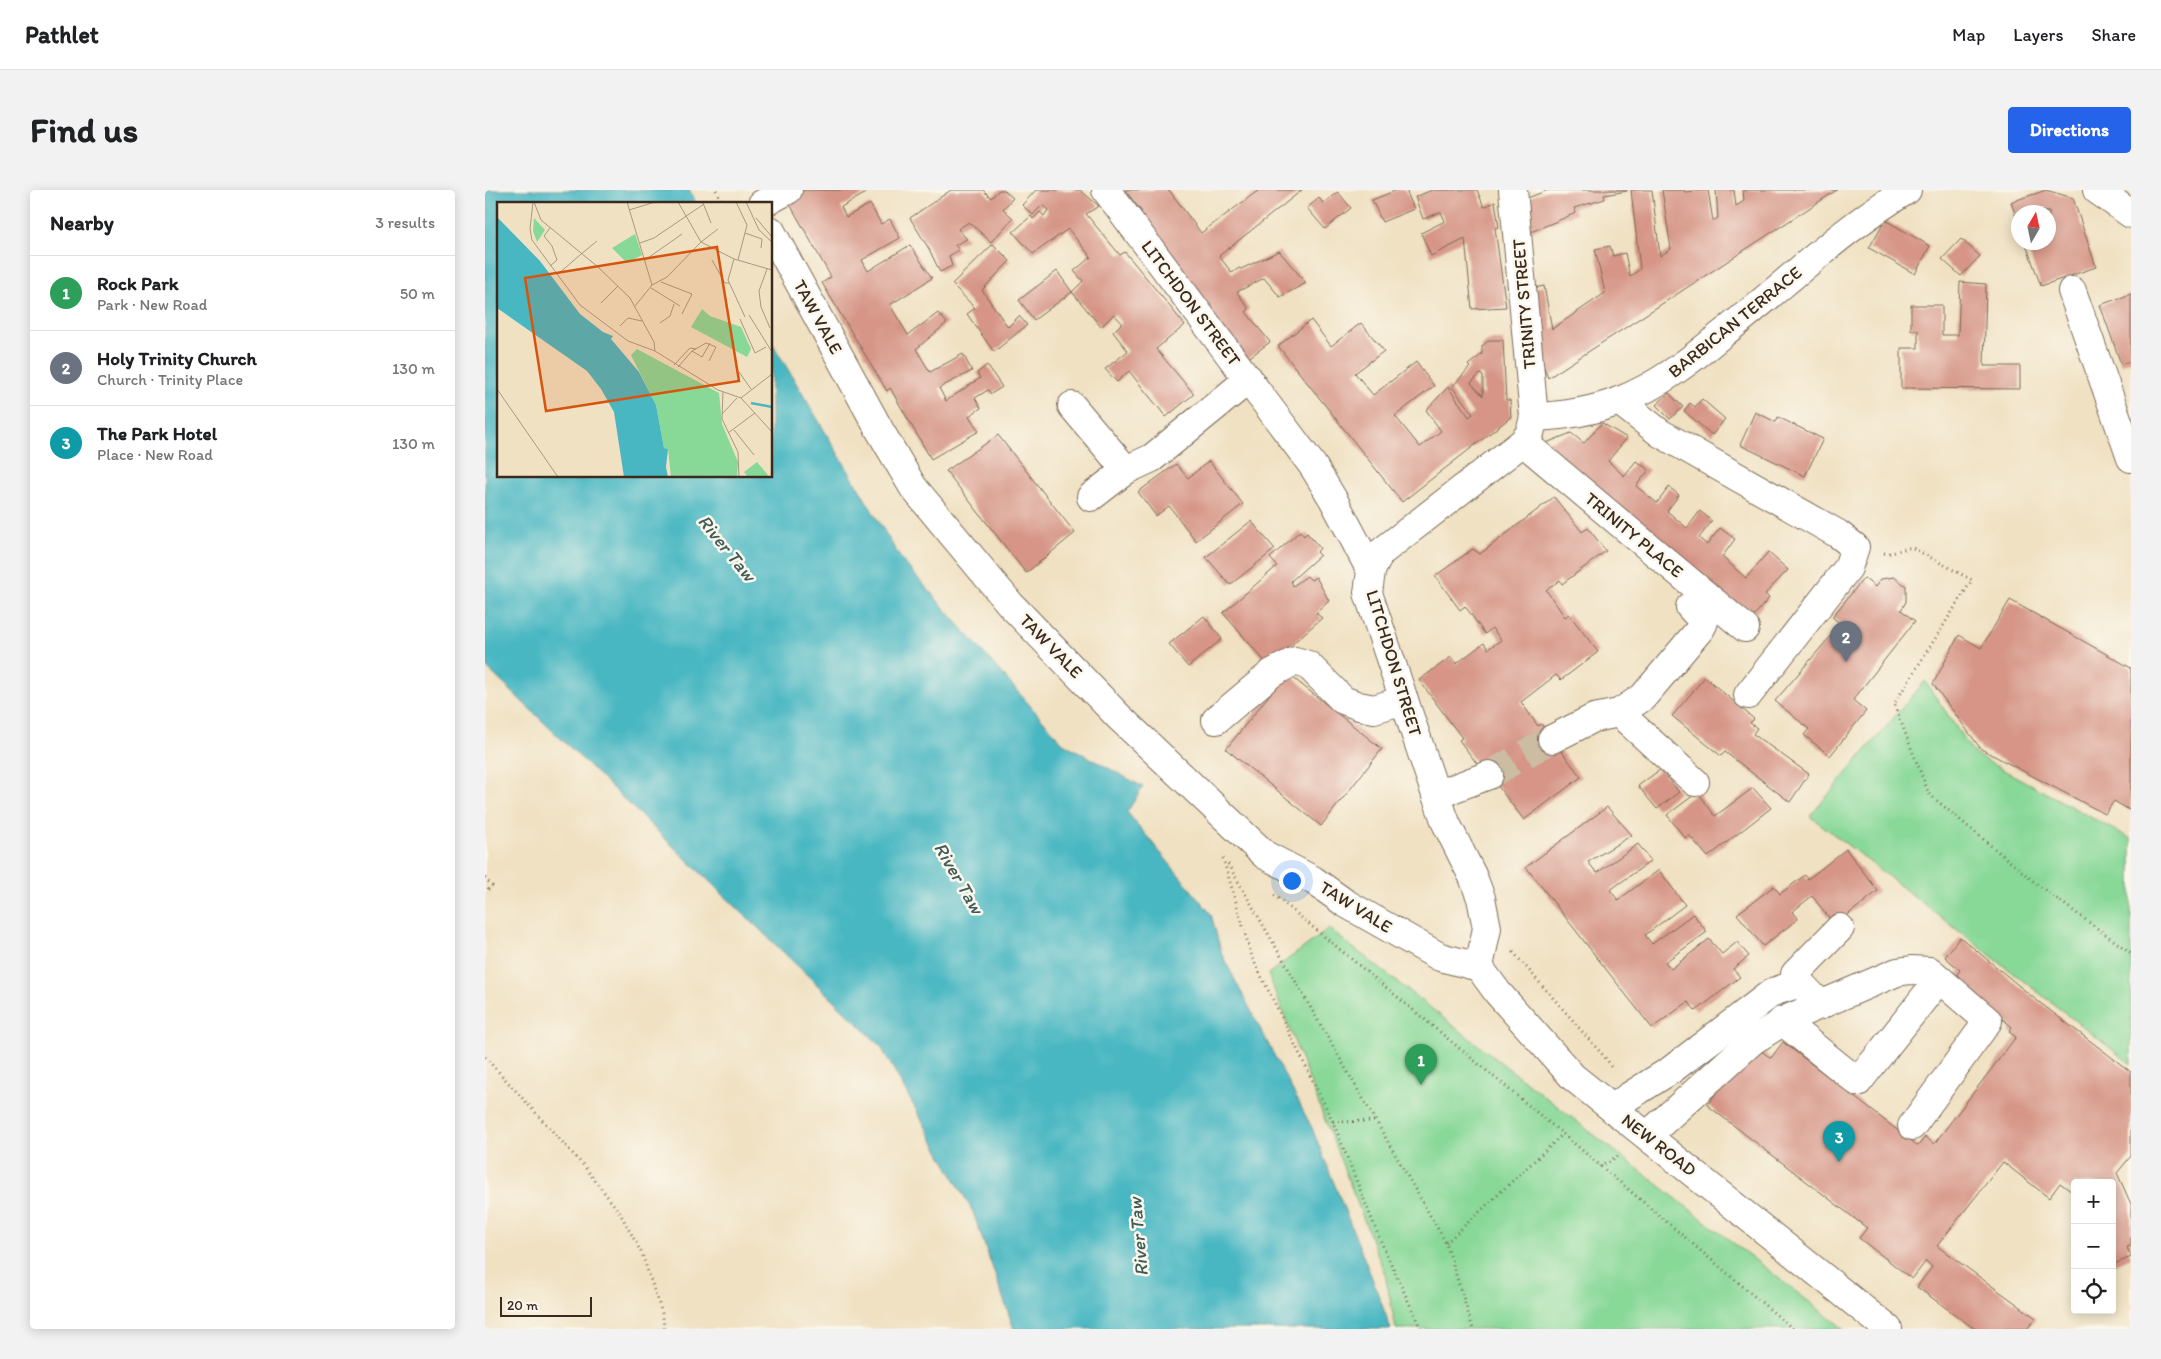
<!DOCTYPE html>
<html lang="en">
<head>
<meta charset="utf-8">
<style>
	:root { --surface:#fff; --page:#f2f2f2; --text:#202124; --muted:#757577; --line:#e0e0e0; --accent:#2563eb }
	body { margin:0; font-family:Itim,sans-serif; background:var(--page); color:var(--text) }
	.controls { position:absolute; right:15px; bottom:15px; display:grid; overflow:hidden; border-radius:5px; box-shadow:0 2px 12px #0003 }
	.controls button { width:45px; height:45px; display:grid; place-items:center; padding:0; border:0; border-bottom:1px solid var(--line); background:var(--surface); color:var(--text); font:25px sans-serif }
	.compass { position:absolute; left:1526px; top:15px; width:45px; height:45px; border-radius:50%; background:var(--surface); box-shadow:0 2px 12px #0003; rotate:9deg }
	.scale { position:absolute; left:15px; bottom:12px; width:92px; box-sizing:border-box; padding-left:5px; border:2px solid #3b2a1e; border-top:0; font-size:14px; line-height:18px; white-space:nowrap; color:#3b2a1e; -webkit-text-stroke:4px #fbf7ec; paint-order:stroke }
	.you { position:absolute; left:806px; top:690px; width:18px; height:18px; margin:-12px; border:4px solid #fff; border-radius:50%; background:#1a73e8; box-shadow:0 0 0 8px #1a73e833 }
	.badge { display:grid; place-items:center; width:32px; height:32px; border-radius:50%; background:var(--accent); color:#fff; font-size:16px; font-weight:700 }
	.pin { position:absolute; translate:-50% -41px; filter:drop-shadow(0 1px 2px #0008) }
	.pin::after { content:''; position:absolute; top:26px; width:18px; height:15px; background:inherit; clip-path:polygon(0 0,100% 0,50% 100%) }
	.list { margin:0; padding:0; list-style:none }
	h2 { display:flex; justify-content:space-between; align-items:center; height:65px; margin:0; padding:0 20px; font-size:21px }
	h2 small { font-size:16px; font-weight:400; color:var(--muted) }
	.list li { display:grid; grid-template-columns:32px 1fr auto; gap:15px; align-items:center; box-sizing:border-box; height:75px; padding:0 20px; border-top:1px solid var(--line) }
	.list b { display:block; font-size:19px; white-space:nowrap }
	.list p { margin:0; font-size:16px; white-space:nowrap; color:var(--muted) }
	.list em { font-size:16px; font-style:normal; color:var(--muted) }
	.icon { flex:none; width:28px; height:28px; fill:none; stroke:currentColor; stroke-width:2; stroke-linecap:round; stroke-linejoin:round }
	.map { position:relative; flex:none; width:1646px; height:1139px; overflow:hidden; border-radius:5px }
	header { display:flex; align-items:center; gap:30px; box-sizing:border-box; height:70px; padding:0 25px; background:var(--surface); border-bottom:1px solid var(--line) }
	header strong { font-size:24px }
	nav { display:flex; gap:28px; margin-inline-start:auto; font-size:18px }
	.intro { display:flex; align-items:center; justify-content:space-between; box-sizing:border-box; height:120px; padding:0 30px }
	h1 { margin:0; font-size:35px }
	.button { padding:12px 22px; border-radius:5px; background:var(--accent); color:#fff; font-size:18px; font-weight:700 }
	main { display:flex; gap:30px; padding:0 30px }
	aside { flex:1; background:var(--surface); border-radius:5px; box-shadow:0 2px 12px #0003 }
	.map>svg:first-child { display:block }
	.green { fill:#88d898; stroke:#62815b }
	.water { fill:#48b7c2; stroke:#427070 }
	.building { fill:#d69586; fill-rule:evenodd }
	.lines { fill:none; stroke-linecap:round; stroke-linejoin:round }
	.minor-tunnel { stroke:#ccbca1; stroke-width:28; stroke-dasharray:28 14; stroke-linecap:butt }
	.minor-casing { stroke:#7a6a57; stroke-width:30 }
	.path { stroke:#7a6a57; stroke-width:3; stroke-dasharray:1 4; stroke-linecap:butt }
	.minor { stroke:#fff; stroke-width:28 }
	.labels { text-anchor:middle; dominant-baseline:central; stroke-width:5; stroke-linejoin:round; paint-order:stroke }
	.street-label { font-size:18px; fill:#3b2a1e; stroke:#fbf7ec }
	.water-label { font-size:19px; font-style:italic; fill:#405b57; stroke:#fbf7ec }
	.inset-river { fill:none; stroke:#48b7c2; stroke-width:2.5 }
	.inset-road { fill:none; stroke:#a89880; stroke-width:1 }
	.view { fill:#d7540e; fill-opacity:0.15; stroke:#d7540e; stroke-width:2.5 }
	.inset-edge { fill:none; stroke:#3b2a1e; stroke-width:2.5 }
</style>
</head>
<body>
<header>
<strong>Pathlet</strong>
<nav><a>Map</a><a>Layers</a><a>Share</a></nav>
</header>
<div class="intro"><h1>Find us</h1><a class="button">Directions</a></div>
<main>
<aside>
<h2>Nearby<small>3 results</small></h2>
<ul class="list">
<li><span class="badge" style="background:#2e9e5b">1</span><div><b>Rock Park</b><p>Park · New Road</p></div><em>50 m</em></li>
<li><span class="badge" style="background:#6b7280">2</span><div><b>Holy Trinity Church</b><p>Church · Trinity Place</p></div><em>130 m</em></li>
<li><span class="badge" style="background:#0f9aa8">3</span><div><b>The Park Hotel</b><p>Place · New Road</p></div><em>130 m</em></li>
</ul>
</aside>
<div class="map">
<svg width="1646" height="1139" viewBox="0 0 1646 1139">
	<rect width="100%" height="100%" fill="#fbf7ec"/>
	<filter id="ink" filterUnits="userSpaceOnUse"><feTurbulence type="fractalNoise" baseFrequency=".02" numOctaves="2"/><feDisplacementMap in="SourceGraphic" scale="10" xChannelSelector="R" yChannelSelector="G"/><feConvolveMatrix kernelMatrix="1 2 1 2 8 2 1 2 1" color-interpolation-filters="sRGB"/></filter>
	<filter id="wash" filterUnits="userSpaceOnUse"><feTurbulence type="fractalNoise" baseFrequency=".0096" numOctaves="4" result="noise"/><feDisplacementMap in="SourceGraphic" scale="20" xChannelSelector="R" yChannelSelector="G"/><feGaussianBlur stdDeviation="1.12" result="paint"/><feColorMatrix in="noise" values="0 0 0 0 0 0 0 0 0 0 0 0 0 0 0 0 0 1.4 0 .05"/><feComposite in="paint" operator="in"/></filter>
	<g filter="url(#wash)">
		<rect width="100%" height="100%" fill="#f0e1c2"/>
		<g class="green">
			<path d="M1440 491 1489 564 1646 649V874L1325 626Z"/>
			<path d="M844 739 1359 1139H911L900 1084 783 784Z"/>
		</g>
		<path class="water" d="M0 0H204L211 14H14V286H286V151L416 369 578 553 658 597 642 622 726 724 737 765 827 938 887 1088 906 1139H529L488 1022 395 855 0 476Z"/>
		<g id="blocks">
			<g class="building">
				<path d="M317 0H379L381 3 356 17 361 27 385 14 396 34 405 29 415 48 377 70 383 81 425 55 447 88 405 115 423 145 453 123 462 133 431 159 445 182 478 164 487 181 454 198 461 211 495 188 492 183 502 175 517 197 506 204 503 200 490 208 496 218 484 226 494 241 446 269 405 198 402 201 337 93 346 87 302 9Z"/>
				<path d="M466 0H498L506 8 514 0H519L528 8 518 19 528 28 506 52 484 32 473 39 482 49 470 55 474 60 464 66 467 76 455 82 444 59 425 28Z"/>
				<path d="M551 0H595L614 16 601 24 635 65 640 62 700 135 671 159 709 204 681 227 644 181 632 192 620 179 643 161 628 142 637 133 629 124 616 137 587 102 598 91 589 81 606 67 583 39 548 64 528 42 546 26 548 29 555 22 559 26 563 20 557 15 548 25 537 15Z"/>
				<path d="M640 0H684L716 43 774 0H817L734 66 747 83 754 78 756 79 794 61 821 93 795 107 779 88 752 102 764 119 761 122 785 152 761 170 695 85 700 82 667 39 664 41 652 26 657 22Z"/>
				<path d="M912 0H921L929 19 897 32 887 10Z"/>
				<path d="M947 0H992L999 17 1010 12 1014 37 1010 38 1021 117 987 119 980 49 946 66 936 43 960 31 956 22 938 29 930 7Z"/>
				<path d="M1063 0H1142V1L1119 5 1120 9 1089 18 1091 23 1041 44 1035 11Z"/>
				<path d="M1146 0H1167L1175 66 1186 59 1177 0H1199L1200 2 1223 0 1228 31 1233 28 1231 0H1249L1251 16 1259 11 1258 0H1352L1063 188 1049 151 1045 99 1059 96 1067 139 1120 103 1110 59 1125 56 1128 66 1140 63 1145 87 1155 79Z"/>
				<path d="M1561 0 1588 8 1611 77 1556 96 1540 52H1564V22H1534L1533 33 1526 12Z"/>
				<path d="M853 2 866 18 840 39 822 18 834 8 838 13Z"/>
				<path d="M1400 30 1445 56 1430 84 1384 58Z"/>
				<path d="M1476 49 1495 66 1476 86 1457 69Z"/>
				<path d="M508 54 525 71 497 100 523 137 534 126 542 135 509 162 482 124 490 118 467 94Z"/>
				<path d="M572 81 587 102 549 130 534 110Z"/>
				<path d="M1475 92 1501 94 1499 176H1535V199L1416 198V158H1433V140H1426V115H1457V145H1473Z"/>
				<path d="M1646 104V171L1636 174 1615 115Z"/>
				<path d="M826 130 846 156 876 133 899 161 870 183 888 205 931 172 949 196 910 226 935 257 956 241 941 220 963 197 984 227 988 224 967 197 985 177 983 175 997 164V156L1004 150H1018L1021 210H1025L1026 227 917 312 793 156ZM995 184 998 186V206L986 193Z"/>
				<path d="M1184 203 1198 217 1185 229 1171 215Z"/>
				<path d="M1217 209 1240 229 1227 245 1199 221 1205 213 1210 217Z"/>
				<path d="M1270 222 1291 232 1293 227 1338 249 1320 286 1255 255Z"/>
				<path d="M1117 233 1142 248 1123 271 1139 286 1151 271 1164 280 1151 296 1172 313 1184 297 1194 305 1182 321 1202 338 1215 321 1227 331 1214 348 1222 355 1235 338 1250 349 1237 367 1261 388 1283 362 1303 380 1280 404 1284 408 1263 433 1056 255 1086 243 1099 253Z"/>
				<path d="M513 245 590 343 541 383 461 281Z"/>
				<path d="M724 271 758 314 711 351 684 316 671 326 653 302 691 274 703 288Z"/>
				<path d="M1069 307 1097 342 1103 338 1121 361 1077 394 1075 390 1061 400 1080 427 1084 424 1113 462 1076 490 1071 485 1036 512 1053 536 1056 534 1096 587 1039 630 995 573 993 575 974 550 977 548 934 490 966 467 971 474 999 453 1003 459 1016 450 1007 438 1000 444 980 416 975 420 950 386 988 359 995 364Z"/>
				<path d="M766 331 790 359 745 395 721 367Z"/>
				<path d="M815 341 819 346 822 343 835 358 832 362 835 365 806 391 808 396 822 386 826 390 831 387 844 411 831 423 837 428 783 475 738 423 792 376 785 368Z"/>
				<path d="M1409 387 1421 396V412L1416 420 1430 431 1368 510 1381 521 1345 566 1319 545 1324 539 1290 511 1356 434 1347 427 1379 388 1390 397 1396 389Z"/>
				<path d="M1525 410 1646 478V621L1629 611 1620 624 1496 559 1448 494 1474 445 1496 458Z"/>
				<path d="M719 426 737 449 703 477 684 454Z"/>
				<path d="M802 483 897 559 836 636 741 559Z"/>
				<path d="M1220 487 1269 529 1265 533 1272 538 1268 544 1324 584 1305 612 1240 562 1236 566 1187 526Z"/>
				<path d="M1176 579 1194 602 1172 619 1153 596Z"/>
				<path d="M1268 598 1286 618 1223 667 1204 645 1200 648 1182 625 1213 602 1230 626Z"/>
				<path d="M1122 617 1147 645 1103 672 1112 683 1153 654 1166 671 1125 700 1133 710 1174 680 1200 715 1160 745 1167 754 1208 724 1222 742 1180 772 1186 779 1224 749 1237 764 1252 752 1264 766 1248 779 1255 787 1211 821 1203 812 1167 838 1041 677Z"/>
				<path d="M1361 659 1393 701 1350 735 1327 706 1307 722 1313 729 1278 756 1252 724 1289 696 1295 704 1320 685 1323 689Z"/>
				<path d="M1475 747 1550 809 1646 882V966L1632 983 1646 1014V1056L1642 1057 1646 1067 1627 1075V993H1590V1004L1575 993 1564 1008 1518 972 1452 1056 1551 1128 1542 1139H1490L1432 1097 1447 1077 1441 1071 1427 1089 1374 1048 1382 1038 1222 915 1268 855 1286 868 1298 852 1433 956 1440 947 1449 954 1531 847 1524 842 1527 837 1469 789 1475 780 1460 767Z"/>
			</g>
		</g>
	</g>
	<g filter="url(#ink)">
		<use href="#blocks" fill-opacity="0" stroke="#7a6a57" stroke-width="1"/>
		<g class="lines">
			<path class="minor-tunnel" d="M1004 585 1067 549"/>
			<g class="minor-casing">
				<g id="minor">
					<path d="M621 0 828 276 848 309 886 381 883 403 951 605 961 633 988 687 996 708 1002 738 994 777"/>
					<path d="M1028 0 1049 227"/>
					<path d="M1612 0 1646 24"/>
					<path d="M277 14 303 0"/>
					<path d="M286 41 394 239 428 297 526 415 634 527 780 665 828 690 860 713 955 767 994 777 1013 803 1088 887 1403 1139"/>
					<path d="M1587 101 1646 268"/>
					<path d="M1134 211 1175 243 1353 344 1370 357 1363 378 1263 505"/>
					<path d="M587 216 641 280"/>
					<path d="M1038 252 1260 438"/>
					<path d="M606 307 641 280 667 268 764 189"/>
					<path d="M886 381 895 363 1038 252 1045 243 1049 227C1077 226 1108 221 1134 211 1173 196 1205 171 1236 145 1298 97 1355 40 1422 0"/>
					<path d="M1134 523 1210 592"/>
					<path d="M731 530 787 483 810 471 823 475 858 510 874 516 889 519 919 510"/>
					<path d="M1067 549 1109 528 1134 523 1158 507 1216 438 1219 432 1205 417"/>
					<path d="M951 605 1004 585"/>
					<path d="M1315 793 1310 784 1355 738"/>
					<path d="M1297 831 1373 892 1454 789"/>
					<path d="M1128 919 1143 907 1186 880 1288 802 1315 793 1336 815"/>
					<path d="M1163 945 1267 851 1302 829 1412 782 1426 780 1445 781 1503 831 1427 936"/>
				</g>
			</g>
			<g class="path">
				<path d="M231 0 238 14"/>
				<path d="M1399 363C1409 365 1417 357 1428 358L1487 390 1409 514 1444 604 1553 695 1646 763"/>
				<path d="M738 668 767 767 848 932 896 1052 936 1139"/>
				<path d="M743 674 961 1053 988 1139"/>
				<path d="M0 688 7 696 0 702"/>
				<path d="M789 705 1078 944 1308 1139"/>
				<path d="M1028 762 1123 871 1127 879"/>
				<path d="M0 867 99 976 135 1023 157 1064 178 1126 179 1139"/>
				<path d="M848 932 889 931"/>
				<path d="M1115 977 1136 964"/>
				<path d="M961 1053 1078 944"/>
			</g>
			<use href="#minor" class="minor"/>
		</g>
	</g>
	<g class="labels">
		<g class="street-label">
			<text transform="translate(706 113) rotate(53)">LITCHDON STREET</text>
			<text transform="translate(1039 114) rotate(-95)">TRINITY STREET</text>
			<text transform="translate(333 127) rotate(61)">TAW VALE</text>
			<text transform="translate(1250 132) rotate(-39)">BARBICAN TERRACE</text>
			<text transform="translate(1149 345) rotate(40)">TRINITY PLACE</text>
			<text transform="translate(566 456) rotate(46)">TAW VALE</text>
			<text transform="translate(909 473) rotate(73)">LITCHDON STREET</text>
			<text transform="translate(871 717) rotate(32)">TAW VALE</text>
			<text transform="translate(1174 955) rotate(38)">NEW ROAD</text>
		</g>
		<g class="water-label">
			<text transform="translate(242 358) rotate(51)">River Taw</text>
			<text transform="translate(474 688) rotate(60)">River Taw</text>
			<text transform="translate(653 1047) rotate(-95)">River Taw</text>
		</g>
	</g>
	<g transform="translate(12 12)">
		<rect width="275" height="275" fill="#f0e1c2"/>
		<path d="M37 16 48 28 40 40 36 29ZM138 32 145 53 130 61 115 46ZM205 107 213 114 244 125 254 147 250 155 194 125ZM140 147 222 191 225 222 241 260 240 275H174L171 247 167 246 159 203 134 153ZM260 260 271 273 269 275H251L247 270Z" fill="#88d898"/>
		<path d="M0 15 43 59 83 112 106 130 116 134 114 137 142 170 159 203 167 246 171 247 169 265 171 275H127L117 210 104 187 90 169 0 106Z" fill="#48b7c2"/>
		<path class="inset-river" d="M254 201 275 205"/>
		<path class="inset-road" d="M36 0 33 27 35 38 83 103 131 139 158 149 221 188 244 196M37 0 44 18 101 65 133 96 157 140 158 149M130 0 155 83M181 0 204 40M239 0 250 23 241 58M249 0 262 28 275 40M206 1 214 21M132 8 158 0M259 16 275 35M53 26 47 34 55 44 60 58 53 64M248 31 265 37 264 46M204 40 237 57 275 68M143 41 157 36 207 2M83 53 100 39M237 57 231 78 248 115M148 58 185 32M215 58 228 81H232M270 67 262 89 264 105 273 126M60 73 83 53M164 80 195 92 185 112M154 86 183 104M104 101 121 84M138 104 155 83 170 75 204 40 221 27M252 113 275 150M243 117 258 151 269 145M163 121 173 114 177 102M123 124 131 116 145 119M195 149 205 155 213 141M177 163 193 146 199 147M181 165 195 149 209 141 219 145 212 159M242 170 254 187M0 187 61 275M226 190 225 217 241 250 242 275M244 196 275 230M244 196 275 172M225 212 240 196M237 228 257 253M231 231 258 211"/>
		<path class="view" d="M220 45 242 179 49 209 28 76Z"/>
		<rect width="275" height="275" class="inset-edge"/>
	</g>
</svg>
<div class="controls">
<button>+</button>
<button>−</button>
<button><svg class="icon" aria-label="locate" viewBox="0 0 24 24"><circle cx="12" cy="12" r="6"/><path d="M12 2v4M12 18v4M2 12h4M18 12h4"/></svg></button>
</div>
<svg class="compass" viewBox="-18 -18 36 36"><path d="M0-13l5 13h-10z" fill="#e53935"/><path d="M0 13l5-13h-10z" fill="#757577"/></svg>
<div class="scale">20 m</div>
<div class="you"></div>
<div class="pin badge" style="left:936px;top:895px;background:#2e9e5b">1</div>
<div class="pin badge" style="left:1361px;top:472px;background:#6b7280">2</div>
<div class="pin badge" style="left:1354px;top:972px;background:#0f9aa8">3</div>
</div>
</main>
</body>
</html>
